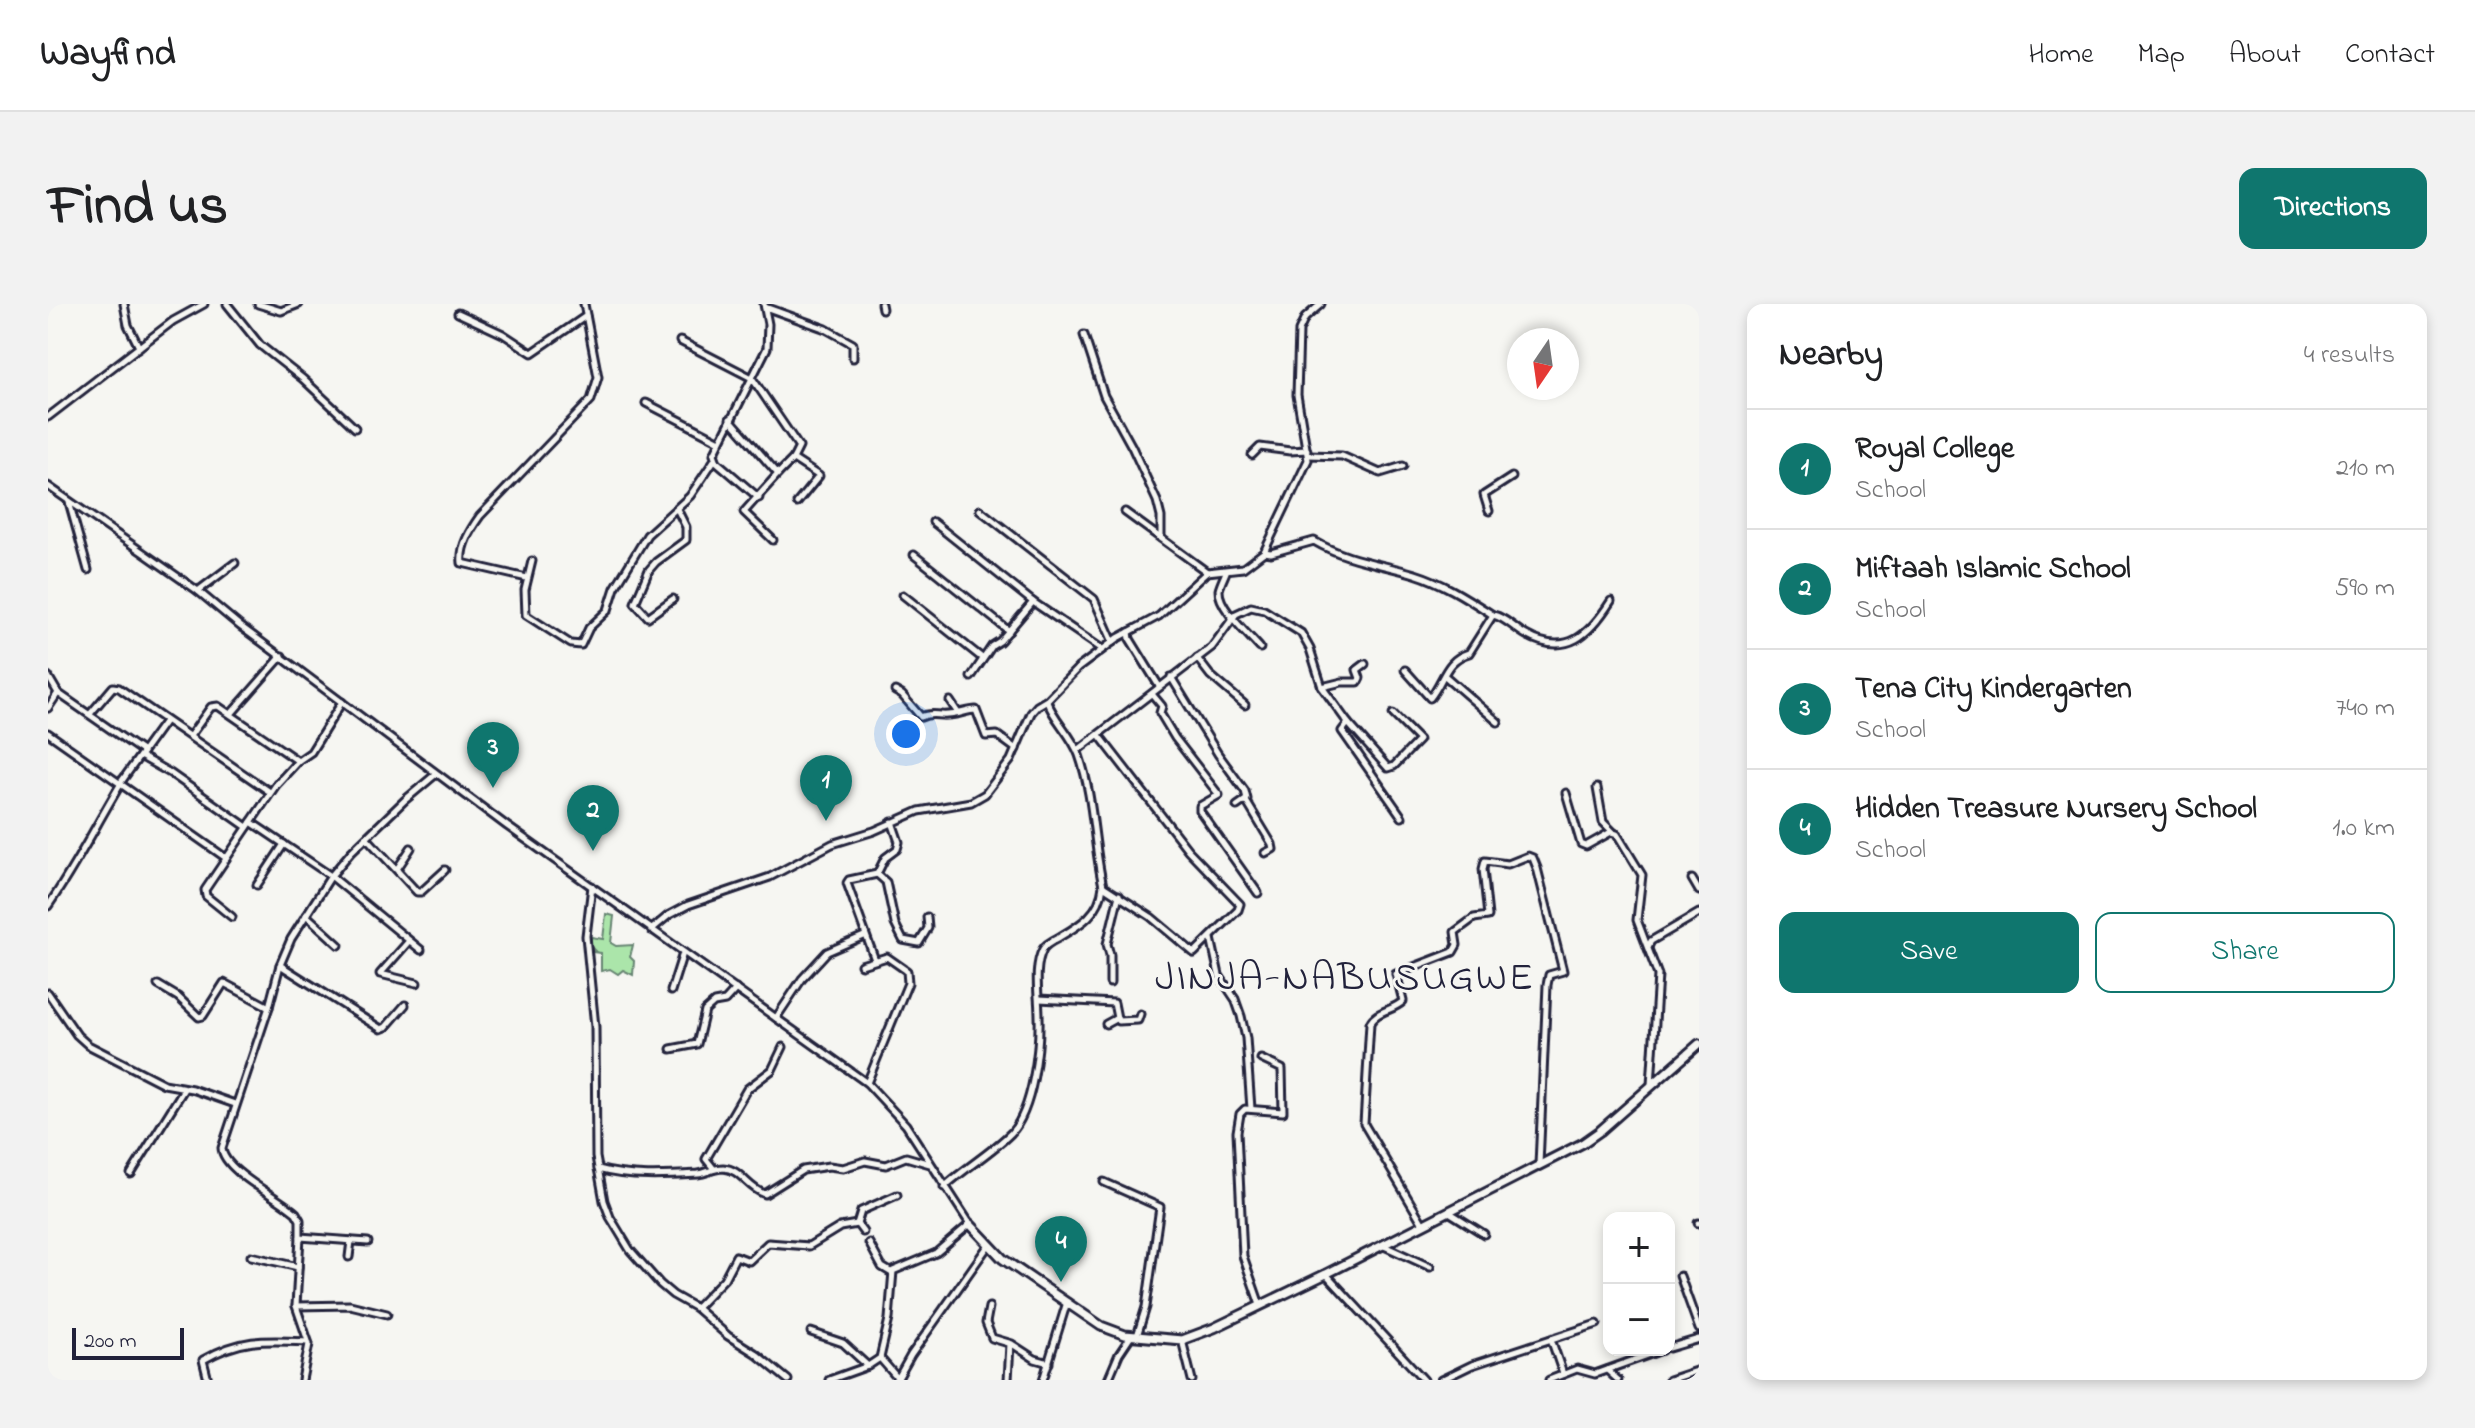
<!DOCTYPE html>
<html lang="en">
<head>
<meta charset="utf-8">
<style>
	:root { --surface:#fff; --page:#f2f2f2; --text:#202124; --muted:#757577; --line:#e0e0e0; --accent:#0f766e }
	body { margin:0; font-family:"Indie Flower",sans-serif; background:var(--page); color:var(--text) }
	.controls { position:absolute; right:24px; bottom:24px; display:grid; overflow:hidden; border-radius:16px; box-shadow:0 4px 12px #0003 }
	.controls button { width:72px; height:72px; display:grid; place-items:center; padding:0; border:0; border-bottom:2px solid var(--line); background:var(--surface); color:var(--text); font:40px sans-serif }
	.compass { position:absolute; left:1459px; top:24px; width:72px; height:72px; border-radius:50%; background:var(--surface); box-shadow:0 4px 12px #0003; rotate:193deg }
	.scale { position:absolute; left:24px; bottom:20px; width:112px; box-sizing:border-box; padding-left:8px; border:4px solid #22223b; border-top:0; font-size:22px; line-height:28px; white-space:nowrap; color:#22223b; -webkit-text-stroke:6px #f6f6f2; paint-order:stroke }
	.you { position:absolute; left:858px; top:430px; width:28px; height:28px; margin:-20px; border:6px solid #fff; border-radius:50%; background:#1a73e8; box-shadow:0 0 0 12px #1a73e833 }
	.badge { display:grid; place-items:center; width:52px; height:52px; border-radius:50%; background:var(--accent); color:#fff; font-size:26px; font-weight:700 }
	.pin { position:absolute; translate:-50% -66px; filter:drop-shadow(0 2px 4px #0008) }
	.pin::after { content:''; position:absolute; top:42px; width:28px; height:24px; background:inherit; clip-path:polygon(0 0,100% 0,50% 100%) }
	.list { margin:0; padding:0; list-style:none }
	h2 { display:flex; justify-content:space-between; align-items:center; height:104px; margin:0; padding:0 32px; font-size:34px }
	h2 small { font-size:26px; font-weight:400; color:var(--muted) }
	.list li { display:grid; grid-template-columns:52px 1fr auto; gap:24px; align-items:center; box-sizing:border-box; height:120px; padding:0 32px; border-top:2px solid var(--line) }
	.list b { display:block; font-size:30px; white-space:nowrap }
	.list p { margin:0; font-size:26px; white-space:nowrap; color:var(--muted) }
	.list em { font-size:26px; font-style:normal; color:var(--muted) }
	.actions { display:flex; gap:16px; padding:24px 32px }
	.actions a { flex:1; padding:18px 0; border:2px solid var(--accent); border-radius:16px; text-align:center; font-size:28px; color:var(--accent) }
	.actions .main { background:var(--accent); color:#fff }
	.map { position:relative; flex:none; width:1651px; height:1076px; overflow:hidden; border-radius:16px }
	header { display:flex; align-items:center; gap:48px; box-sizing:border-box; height:112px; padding:0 40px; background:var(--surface); border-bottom:2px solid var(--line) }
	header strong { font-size:38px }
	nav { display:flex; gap:44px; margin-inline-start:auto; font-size:28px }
	.intro { display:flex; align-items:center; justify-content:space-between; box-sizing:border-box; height:192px; padding:0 48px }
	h1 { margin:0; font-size:56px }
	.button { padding:20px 36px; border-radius:16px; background:var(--accent); color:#fff; font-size:28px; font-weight:700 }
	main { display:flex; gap:48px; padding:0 48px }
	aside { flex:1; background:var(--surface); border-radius:16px; box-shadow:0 4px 12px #0003 }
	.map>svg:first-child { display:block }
	.green { fill:#abe5aa; stroke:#668472; stroke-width:2 }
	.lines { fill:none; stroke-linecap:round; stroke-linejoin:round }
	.street-casing { stroke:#22223b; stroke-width:11 }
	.secondary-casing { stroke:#22223b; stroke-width:13 }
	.street { stroke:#f6f6f2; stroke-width:5 }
	.secondary { stroke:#f6f6f2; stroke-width:7 }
	.labels { text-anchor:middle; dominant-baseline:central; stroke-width:6; stroke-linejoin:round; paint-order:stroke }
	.quarter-label { font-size:40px; letter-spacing:2px; fill:#22223b; stroke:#f6f6f2 }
</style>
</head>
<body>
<header>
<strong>Wayfind</strong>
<nav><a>Home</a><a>Map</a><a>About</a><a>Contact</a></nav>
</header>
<div class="intro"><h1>Find us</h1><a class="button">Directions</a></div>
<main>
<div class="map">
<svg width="1651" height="1076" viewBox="0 0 1651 1076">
	<rect width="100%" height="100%" fill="#f6f6f2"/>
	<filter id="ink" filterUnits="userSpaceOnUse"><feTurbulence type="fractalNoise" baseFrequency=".0125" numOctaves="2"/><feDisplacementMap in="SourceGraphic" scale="16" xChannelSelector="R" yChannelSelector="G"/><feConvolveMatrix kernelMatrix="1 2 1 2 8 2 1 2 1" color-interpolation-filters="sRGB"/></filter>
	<g filter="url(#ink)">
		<path class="green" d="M558 610 566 612 563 639 568 642 585 641 582 653 586 657 585 671 575 666 570 670 562 665 553 667V649L544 648 547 647 543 643V633L555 635Z"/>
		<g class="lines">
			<g class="street-casing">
				<g id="street">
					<path d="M76 0 80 21 91 43"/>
					<path d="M179 0 212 41 255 75 307 124"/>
					<path d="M210 0 233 7 251 0"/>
					<path d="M833 0 834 5"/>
					<path d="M717 3 778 25 805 40V54"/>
					<path d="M410 9 455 30 484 49 538 12"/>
					<path d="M1036 31 1056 92 1084 143 1109 197 1113 213V234"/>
					<path d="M632 37 704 74 751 143 745 155 730 170"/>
					<path d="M598 99 672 137"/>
					<path d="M0 113 125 17 156 0"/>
					<path d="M682 115 730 170 696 208 725 236"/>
					<path d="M1204 151 1212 143 1242 147 1259 146"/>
					<path d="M1260 151 1294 152 1332 169 1355 162"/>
					<path d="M745 155 771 172 749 199"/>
					<path d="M0 182 150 287 192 322 459 522 819 779 858 821 922 920 888 949 845 967 841 1015 832 1054 820 1062 781 1076"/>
					<path d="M711 194 669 158 666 150 719 44 720 20 716 0"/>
					<path d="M21 198 40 266"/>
					<path d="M932 206 1046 295 1065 338"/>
					<path d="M1441 207 1436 191 1464 173"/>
					<path d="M1077 208 1159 268"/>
					<path d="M885 218 985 298 1054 345"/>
					<path d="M1216 248 1223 249 1266 237C1300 257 1331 259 1367 270 1396 279 1420 295 1445 311 1457 313 1467 325 1478 331 1519 354 1542 330 1563 297"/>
					<path d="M866 251 961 327"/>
					<path d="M484 257 477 286 478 311 523 340 533 341 541 324 560 306 567 284 599 231 642 192 667 155"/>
					<path d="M1178 268C1176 273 1172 281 1171 286 1170 304 1201 331 1212 344"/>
					<path d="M479 274 414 259C412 242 422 226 432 212L543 96 550 73 536 0"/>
					<path d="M150 287 187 259"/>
					<path d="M855 291 934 354"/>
					<path d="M625 295 600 313 587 299 601 266 608 258 638 236V223L629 205"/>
					<path d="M1081 328 1082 335 1111 382"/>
					<path d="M1149 354 1162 371 1197 401"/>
					<path d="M1357 366 1382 394C1397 375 1397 356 1421 349L1445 311"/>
					<path d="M0 372 10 389 95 448"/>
					<path d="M1397 372 1450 418"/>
					<path d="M923 373 944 342 952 337 985 298"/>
					<path d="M1123 373 1170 450 1197 487 1199 495 1189 502"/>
					<path d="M1274 383 1294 378H1310L1312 374 1309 366 1317 360"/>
					<path d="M847 387 854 391 873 413C883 408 889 412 900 411 910 411 919 406 928 406L938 432 949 431 968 445"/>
					<path d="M1104 390 1114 402 1112 409 1127 434 1171 491 1152 502V507L1210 589"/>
					<path d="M902 397 910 409"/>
					<path d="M0 404 10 389"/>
					<path d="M42 410 65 383 71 384 222 488"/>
					<path d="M183 410 234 352"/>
					<path d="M1300 419 1340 464 1346 462 1371 436 1345 410"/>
					<path d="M0 429 178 554"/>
					<path d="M1051 431 1140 546 1192 600 1190 606 1146 649 1103 613 1055 582"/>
					<path d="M142 432 163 403 170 402 250 457"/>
					<path d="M1030 446 1164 343 1188 310 1203 303 1216 306 1253 329 1262 345 1274 383 1300 419 1294 427 1354 513"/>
					<path d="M92 452 122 469 199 523"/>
					<path d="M73 478 117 417"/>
					<path d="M1549 484 1555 518 1565 528"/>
					<path d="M1518 489 1533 540 1538 542 1563 528 1569 530 1594 571 1589 616 1610 671 1603 781"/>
					<path d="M1198 497 1224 540 1225 545 1217 549"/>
					<path d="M203 518 283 572 373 646"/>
					<path d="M319 534 369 588H373L397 566"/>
					<path d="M349 565 363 544"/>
					<path d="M829 570 838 578 847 620 855 636 871 639 880 624 879 613"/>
					<path d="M1644 575 1651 587"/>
					<path d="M209 581 236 540"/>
					<path d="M544 582 538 632 547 723 548 853 556 897 562 913 582 946 612 980 625 991 648 1004 680 1032 707 1049 740 1076"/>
					<path d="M0 602C27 563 48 521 72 481"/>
					<path d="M258 611 291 641"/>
					<path d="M184 613 158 592 157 586 228 481 250 457 263 448 294 398"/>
					<path d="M603 626 621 611 640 601 722 573 784 540 826 527 871 507 923 498 937 490 963 456 983 409 989 402 999 396 1030 364 1070 334 1111 312 1159 268 1195 264 1216 248 1260 156 1249 91 1251 27 1257 14 1273 0"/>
					<path d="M1163 634 1171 671 1187 695 1193 712 1198 734 1203 805"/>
					<path d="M361 637 332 670 369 679"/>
					<path d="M1600 643 1603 637 1651 609"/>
					<path d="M827 656 799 579 801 576 829 570 837 554 849 545 851 538 844 518"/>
					<path d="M232 661 333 725 338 723 357 701"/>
					<path d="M813 661 839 653 859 667 860 679 819 779"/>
					<path d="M1062 679V651L1059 640 1071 591"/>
					<path d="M110 681 130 693 151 713 155 712 176 679 221 703"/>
					<path d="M623 687 635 649"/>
					<path d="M0 689 29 731 40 741 116 780 144 785 187 800"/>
					<path d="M991 695 1066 699 1069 714 1058 720"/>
					<path d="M728 714 754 675 779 648 816 632"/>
					<path d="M1069 714 1070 717 1090 716 1092 710"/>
					<path d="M623 745 649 740 657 707 666 699 677 697 688 685"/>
					<path d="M550 865C582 874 617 872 650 870 659 869 666 864 675 864 693 865 699 884 717 890L755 866 781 862 795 864 817 857 838 861 858 853 882 860"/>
					<path d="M666 865 658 855 699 785 724 766 735 743"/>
					<path d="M83 870 136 785"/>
					<path d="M1056 878 1112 903 1098 1003 1089 1032"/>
					<path d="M896 883C917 864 943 849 963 829 985 806 992 743 991 712 991 692 985 664 995 645 998 640 1004 637 1010 634 1032 621 1052 610 1055 582 1045 538 1046 494 1031 451 1024 431 1006 416 999 397"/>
					<path d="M1401 908 1436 930"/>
					<path d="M1650 919H1651"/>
					<path d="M809 920 813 907 849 891"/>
					<path d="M809 920 815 928"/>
					<path d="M1375 920 1316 820 1322 719C1329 706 1345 707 1355 697L1348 670 1405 648 1409 641 1407 628 1426 614 1440 612 1435 565 1437 557 1460 560 1480 552 1485 554 1489 564 1515 667 1501 671 1499 681 1491 861"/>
					<path d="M252 933 248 1002 261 1040 254 1076"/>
					<path d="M320 938 252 933V916L248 909C231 893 175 867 174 844L221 703 232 661 243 635 283 572 303 548 357 496 388 470"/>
					<path d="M821 939 834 963 844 969"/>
					<path d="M1336 942 1382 963"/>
					<path d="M203 952 250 963"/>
					<path d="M301 953 303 937"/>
					<path d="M1278 970 1376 1076"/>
					<path d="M1632 972 1651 1025"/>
					<path d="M1212 1001 1195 952 1189 828 1192 810 1197 805 1235 808 1234 765 1213 755"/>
					<path d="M248 1002 302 1001 339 1010"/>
					<path d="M941 1003 938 1019 944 1034 964 1040 987 1055 1001 1059"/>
					<path d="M648 1004 676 975 688 952 701 957 720 939 761 942 792 923 809 920"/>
					<path d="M763 1028 795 1039 820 1062"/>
					<path d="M1503 1035 1515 1070"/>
					<path d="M1134 1036 1144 1076"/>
					<path d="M1621 1044 1651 1035"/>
					<path d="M832 1054 851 1076"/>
					<path d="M1559 1066 1570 1076"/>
					<path d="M160 1076 155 1056C193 1034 217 1036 260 1038"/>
					<path d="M849 1076 863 1051 940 942"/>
					<path d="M960 1076 962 1040"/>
					<path d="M995 1076 1019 998"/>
					<path d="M1060 1076 1071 1050 1083 1032"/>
					<path d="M1393 1076 1424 1061 1549 1020"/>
					<path d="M1501 1076 1529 1065 1547 1070 1614 1046"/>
					<path d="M1621 1076 1651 1066"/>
				</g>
			</g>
			<g class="secondary-casing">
				<path id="secondary" d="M922 920 955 955 1053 1022 1077 1031 1134 1036 1166 1024 1278 970 1535 839 1552 827 1651 740"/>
			</g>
			<use href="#street" class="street"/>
			<use href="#secondary" class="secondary"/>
		</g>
	</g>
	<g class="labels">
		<g class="quarter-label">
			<text x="1297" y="675">JINJA-NABUSUGWE</text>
		</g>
	</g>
</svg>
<div class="controls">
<button>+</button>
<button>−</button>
</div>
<svg class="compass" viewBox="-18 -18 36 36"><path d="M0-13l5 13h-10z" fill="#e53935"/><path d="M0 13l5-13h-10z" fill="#757577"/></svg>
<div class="scale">200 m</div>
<div class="you"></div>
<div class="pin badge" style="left:778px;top:517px">1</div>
<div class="pin badge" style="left:545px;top:547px">2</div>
<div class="pin badge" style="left:445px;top:484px">3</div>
<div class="pin badge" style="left:1013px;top:978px">4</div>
</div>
<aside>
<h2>Nearby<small>4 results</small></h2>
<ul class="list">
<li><span class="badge">1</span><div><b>Royal College</b><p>School</p></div><em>210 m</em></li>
<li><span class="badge">2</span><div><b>Miftaah Islamic School</b><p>School</p></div><em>590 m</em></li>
<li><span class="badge">3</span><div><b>Tena City Kindergarten</b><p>School</p></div><em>740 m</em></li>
<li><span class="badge">4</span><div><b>Hidden Treasure Nursery School</b><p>School</p></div><em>1.0 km</em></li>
</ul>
<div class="actions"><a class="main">Save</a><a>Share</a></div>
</aside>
</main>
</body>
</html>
